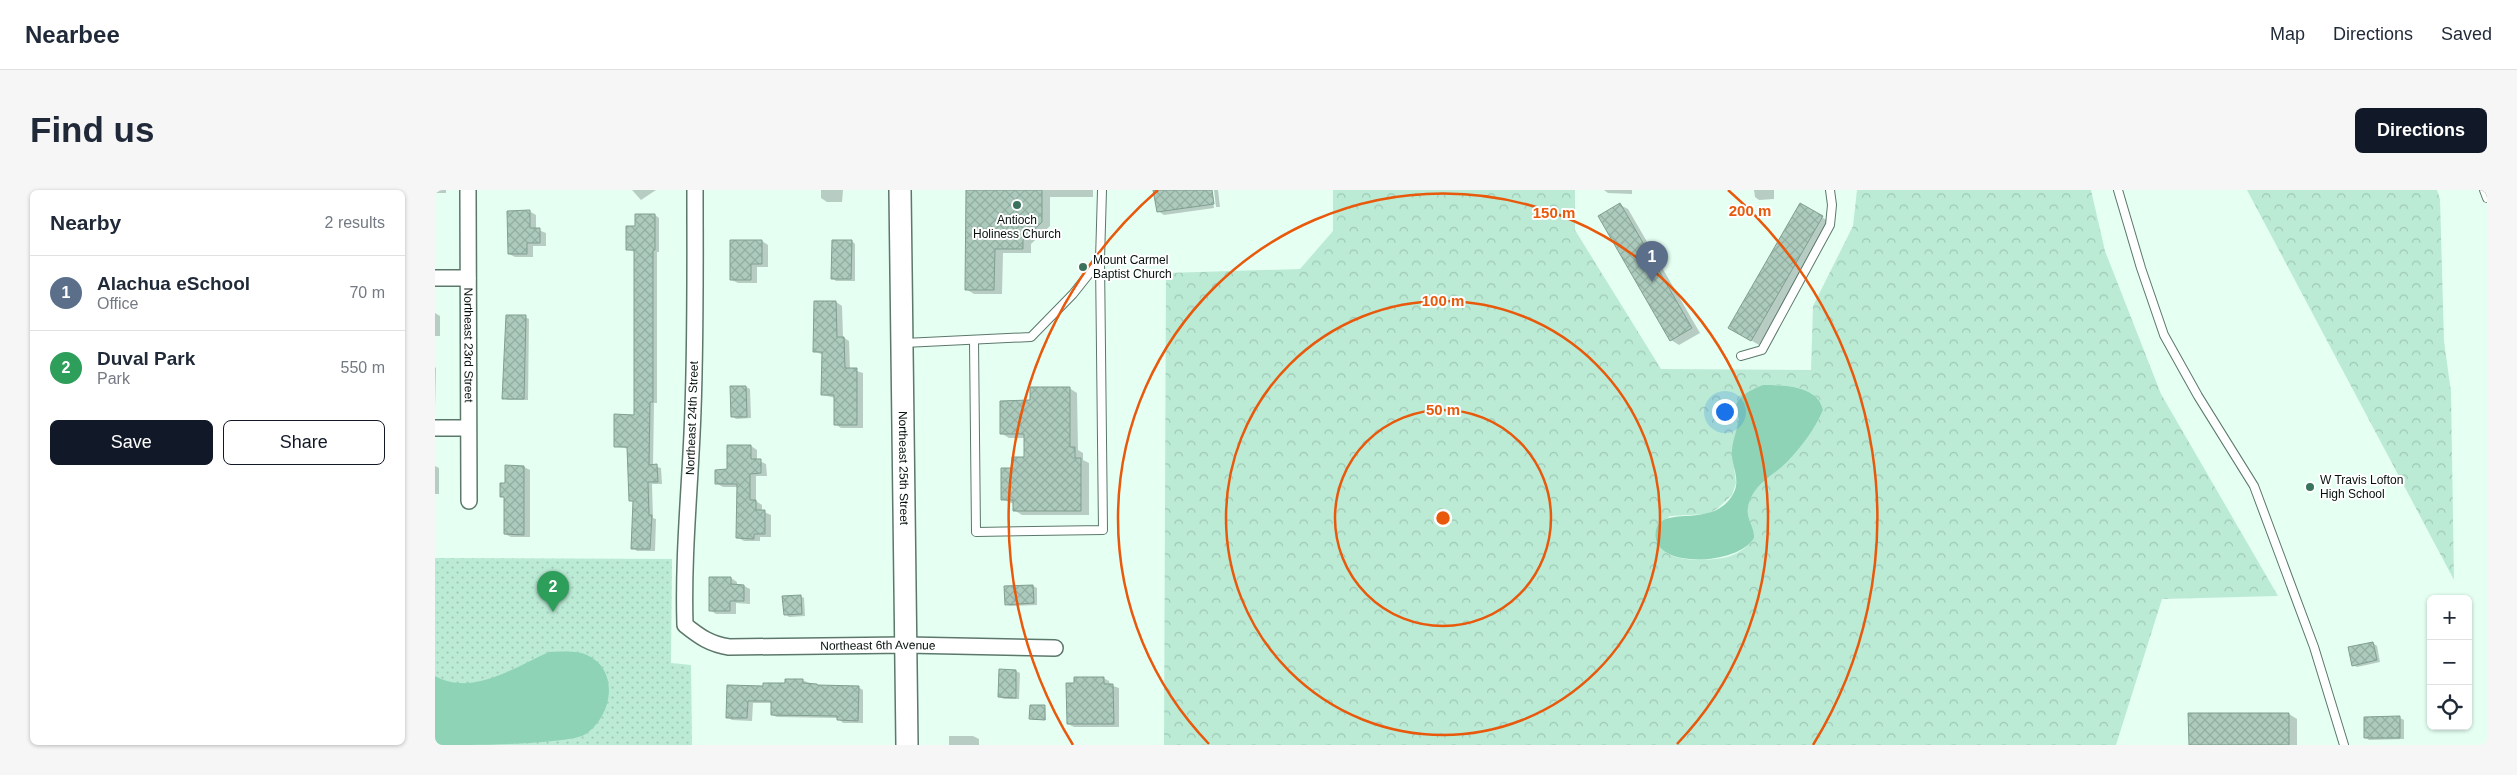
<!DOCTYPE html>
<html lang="en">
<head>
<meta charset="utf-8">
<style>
	:root { --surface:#fff; --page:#f6f6f7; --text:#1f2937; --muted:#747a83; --line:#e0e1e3; --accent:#111827 }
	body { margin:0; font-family:Arial,sans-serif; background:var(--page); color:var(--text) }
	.controls { position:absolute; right:15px; bottom:15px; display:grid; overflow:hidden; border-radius:8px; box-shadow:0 1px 4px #0004 }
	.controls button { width:45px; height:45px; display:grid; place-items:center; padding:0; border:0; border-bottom:1px solid var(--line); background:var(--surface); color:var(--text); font:25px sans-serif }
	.you { position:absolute; left:1289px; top:221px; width:18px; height:18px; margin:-12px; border:4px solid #fff; border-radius:50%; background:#1a73e8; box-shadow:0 0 0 8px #1a73e833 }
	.badge { display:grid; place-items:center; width:32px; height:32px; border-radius:50%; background:var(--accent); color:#fff; font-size:16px; font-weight:700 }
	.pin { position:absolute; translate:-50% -41px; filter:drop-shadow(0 1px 2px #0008) }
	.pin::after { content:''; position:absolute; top:26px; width:18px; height:15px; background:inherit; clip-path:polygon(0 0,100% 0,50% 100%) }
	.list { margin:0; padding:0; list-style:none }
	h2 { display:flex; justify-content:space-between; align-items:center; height:65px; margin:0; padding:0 20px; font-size:21px }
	h2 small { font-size:16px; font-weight:400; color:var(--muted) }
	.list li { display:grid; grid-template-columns:32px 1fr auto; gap:15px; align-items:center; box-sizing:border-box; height:75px; padding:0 20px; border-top:1px solid var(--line) }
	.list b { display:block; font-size:19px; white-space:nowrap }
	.list p { margin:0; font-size:16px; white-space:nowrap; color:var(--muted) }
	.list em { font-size:16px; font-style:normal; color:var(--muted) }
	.actions { display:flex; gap:10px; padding:15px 20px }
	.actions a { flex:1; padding:11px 0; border:1px solid var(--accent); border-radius:8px; text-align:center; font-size:18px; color:var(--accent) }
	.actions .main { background:var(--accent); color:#fff }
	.icon { flex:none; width:28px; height:28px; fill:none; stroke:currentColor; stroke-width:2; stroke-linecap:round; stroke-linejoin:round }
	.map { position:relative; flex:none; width:2052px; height:555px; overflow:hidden; border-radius:8px }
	header { display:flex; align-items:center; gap:30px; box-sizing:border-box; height:70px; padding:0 25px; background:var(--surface); border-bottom:1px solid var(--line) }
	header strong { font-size:24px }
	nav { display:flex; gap:28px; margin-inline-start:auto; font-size:18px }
	.intro { display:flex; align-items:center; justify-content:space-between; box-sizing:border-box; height:120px; padding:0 30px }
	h1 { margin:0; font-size:35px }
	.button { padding:12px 22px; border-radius:8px; background:var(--accent); color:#fff; font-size:18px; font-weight:700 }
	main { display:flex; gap:30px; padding:0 30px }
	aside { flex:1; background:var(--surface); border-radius:8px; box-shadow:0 1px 4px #0004 }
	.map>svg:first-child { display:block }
	.grass { fill:url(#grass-dots) }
	.forest { fill:url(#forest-crowns); fill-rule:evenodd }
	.water { fill:#8ed3b6 }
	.shadow { fill:#0003 }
	.building { fill:url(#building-cross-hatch); stroke:#819f91 }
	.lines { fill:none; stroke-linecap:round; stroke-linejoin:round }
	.lane-casing { stroke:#5b786b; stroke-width:10 }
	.street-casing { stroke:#5b786b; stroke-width:18 }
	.secondary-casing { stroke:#5b786b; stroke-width:24 }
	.lane { stroke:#fff; stroke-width:8 }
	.street { stroke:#fff; stroke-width:15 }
	.secondary { stroke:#fff; stroke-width:21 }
	.ring { fill:none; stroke:#e8590c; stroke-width:2.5 }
	.poi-dot { fill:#39735c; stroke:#fff; stroke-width:2 }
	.labels { text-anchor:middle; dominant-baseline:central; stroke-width:4; stroke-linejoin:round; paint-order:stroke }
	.poi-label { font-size:12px; fill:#06110c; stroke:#fff; text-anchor:start }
	.street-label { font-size:12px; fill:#06110c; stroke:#fff }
	.centre { fill:#e8590c; stroke:#fff; stroke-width:2.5 }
	.ring-label { font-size:15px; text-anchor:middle; font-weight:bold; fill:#e8590c; stroke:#fff; stroke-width:4; stroke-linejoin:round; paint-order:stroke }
</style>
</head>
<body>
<header>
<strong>Nearbee</strong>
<nav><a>Map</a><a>Directions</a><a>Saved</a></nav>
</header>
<div class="intro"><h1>Find us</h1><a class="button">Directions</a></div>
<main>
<aside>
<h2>Nearby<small>2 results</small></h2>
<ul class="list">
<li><span class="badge" style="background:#5c6f8a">1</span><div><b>Alachua eSchool</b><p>Office</p></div><em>70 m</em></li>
<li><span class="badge" style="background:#2e9e5b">2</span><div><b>Duval Park</b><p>Park</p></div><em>550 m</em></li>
</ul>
<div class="actions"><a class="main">Save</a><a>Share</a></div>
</aside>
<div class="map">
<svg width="2052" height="555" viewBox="0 0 2052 555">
	<defs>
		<pattern id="grass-dots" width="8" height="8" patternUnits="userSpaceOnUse" patternTransform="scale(1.25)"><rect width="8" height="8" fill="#bbebd5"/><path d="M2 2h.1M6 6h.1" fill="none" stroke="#9fc8b6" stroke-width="1.8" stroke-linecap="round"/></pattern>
		<pattern id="forest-crowns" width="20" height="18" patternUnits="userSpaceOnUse" patternTransform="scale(1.25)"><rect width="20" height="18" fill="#bbebd5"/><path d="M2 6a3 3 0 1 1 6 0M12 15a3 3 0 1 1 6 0" fill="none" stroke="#9fc8b6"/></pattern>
		<pattern id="building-cross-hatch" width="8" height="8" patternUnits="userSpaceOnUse" patternTransform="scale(1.25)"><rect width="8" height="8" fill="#accbbd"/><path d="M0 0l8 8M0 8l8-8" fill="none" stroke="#92ada1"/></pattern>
	</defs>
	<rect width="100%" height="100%" fill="#e5fff3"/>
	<path class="grass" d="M0 368 237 369 236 473 256 475 257 555H0Z"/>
	<g class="forest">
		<path d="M898 0H1140V40L1226 179 1376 180 1378 116 1418 36 1422 0H1656L1670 61 1726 204 1843 406 1727 409 1681 555H729L731 83 865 79 898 41ZM1328 195C1348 195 1383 195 1388 220 1380 239 1368 255 1354 270 1338 287 1317 293 1313 318 1311 329 1320 337 1319 348 1314 355 1307 361 1298 365 1284 371 1236 374 1228 358 1225 353 1225 342 1224 335L1235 326 1273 324 1283 318 1297 305 1301 293 1297 261 1304 232 1301 219 1314 201Z"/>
		<path d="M1812 0H2002L2005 9 2009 151 2016 202 2019 390Z"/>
	</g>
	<g class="water">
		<path d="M1328 195C1347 195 1383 195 1388 220 1380 239 1368 255 1354 270 1338 287 1317 294 1313 318 1311 329 1320 337 1319 348 1303 376 1213 380 1221 340 1227 313 1282 342 1300 300 1304 288 1298 278 1297 266 1296 255 1301 244 1303 233 1305 227 1301 224 1301 219 1300 206 1320 198 1328 195Z"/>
		<path d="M114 462C126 462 141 460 152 465 187 481 176 531 147 546 118 555 36 555 0 555V486C37 507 80 477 114 462Z"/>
	</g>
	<g class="shadow">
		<rect x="0" y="0" width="11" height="3"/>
		<path d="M197 0H221L206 10Z"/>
		<path d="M386 0H408L407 12H392L386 8Z"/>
		<path d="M533 0H658V7H615V36L596 54V63H568L567 104H539L531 99Z"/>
		<path d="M720 0H776L779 18 729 25 723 21Z"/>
		<path d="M779 0H783L785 17H781Z"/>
		<path d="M1169 0H1197V4L1173 3Z"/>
		<path d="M1319 0H1339V9L1324 10 1320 7Z"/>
		<path d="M1185 15 1193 19 1265 143 1244 155 1236 150Z"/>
		<path d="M1366 15 1395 32 1324 155 1295 138Z"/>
		<path d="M94 21 101 25V39L111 43V56H98V67H80L74 64Z"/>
		<path d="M220 25 224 28V62H222V213H219L218 276 226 278 227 294H217L218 328 221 329 220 361H202L198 358 199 312 195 310 194 259 180 256 200 226V62L192 59 201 37Z"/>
		<path d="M327 51 333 55V77H322V93H303L297 90Z"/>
		<path d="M417 51 420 54V91H401L397 88Z"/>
		<path d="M401 112 407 116 408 147 414 151 415 179 428 183V238H406L400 234V208L388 205V165L379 161Z"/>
		<path d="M0 123 5 126V146H0Z"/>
		<path d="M90 127 94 129 93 210H73L69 208Z"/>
		<path d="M0 177 1 178 0 218Z"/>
		<path d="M311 197 315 199 316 228 301 229 297 226V198Z"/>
		<path d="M634 198 642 203 643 260 648 263V270L654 273V325H587L579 320V314L567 309 578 279 591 268V248H574L566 243 596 212Z"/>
		<path d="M316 256 322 260V270L331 274 332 286H321V311L327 315V321L336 325V347H325V351H309L302 347 303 297H288L281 293Z"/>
		<path d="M0 276 4 278V304H0Z"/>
		<path d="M89 277 95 280V347H76L70 344V308L66 306 71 295Z"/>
		<path d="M296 388 302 392V396H309L315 399V414L301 413V424H281L275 420Z"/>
		<path d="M598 396 602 398V415L575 416 571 414Z"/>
		<path d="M365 406 369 408 370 426 354 427 350 424Z"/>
		<path d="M1938 453 1942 456 1945 472 1922 477 1918 475Z"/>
		<path d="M581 481 585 483 584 509H569L565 507Z"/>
		<path d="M668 488 674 491 675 495 684 498V537H639L633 534Z"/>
		<path d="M367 490 385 497H423L428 500V533H408L403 528 342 527 337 525V513H318L317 531 297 530 292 527 329 497Z"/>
		<path d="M610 516 611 530 596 529Z"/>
		<path d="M1854 524 1862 529V555H1755Z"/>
		<path d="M1965 528 1969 530V549L1934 550 1930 547Z"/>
		<path d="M514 546H538L544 549V555H514Z"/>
	</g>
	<g class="building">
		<path d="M531 0H607V32L588 50V59H560L559 100H530Z"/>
		<path d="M718 0H777L779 14 722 22Z"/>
		<path d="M1185 13 1257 138 1235 151 1163 26Z"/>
		<path d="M1365 13 1388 26 1316 151 1293 138Z"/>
		<path d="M95 20V38H105V53H92V64H73L72 21Z"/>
		<path d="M200 24H220V60H218V212H215L214 275 222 274 223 292H213L214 325H217L215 359H196L198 311H194L192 257H179V224L199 225V60H191V36H200Z"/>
		<path d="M295 50H327V74H316V90H295Z"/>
		<path d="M397 50H417L416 89H396Z"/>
		<path d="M379 111H401L402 147H409L410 178H422V235H399V205H386L387 162H378Z"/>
		<path d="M71 125H91L89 209H67Z"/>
		<path d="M295 196H311L312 227H296Z"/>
		<path d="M595 197H635V257H640V268H646V321H578V310H566V278H577V267H589V244H565V211L595 210Z"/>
		<path d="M292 255H316V269H326V283L315 284V310H321V320H330V344H319V349L301 348 302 294H280V280L292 279Z"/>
		<path d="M70 275 89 276V345L69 344V307H65V293H70Z"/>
		<path d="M274 387H296V394L309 395V411H295V421H274Z"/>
		<path d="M598 395 599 413 570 415 569 396Z"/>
		<path d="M366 405 367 424 349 425 347 406Z"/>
		<path d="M1938 452 1942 470 1917 476 1913 457Z"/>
		<path d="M564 479 581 480V508L563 507Z"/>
		<path d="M639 487H669V494H678L679 534H632L631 493H639Z"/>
		<path d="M350 489H368V493L382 494V495L424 496 423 531 402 530V526L336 525V511H313L312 528H291L292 495 328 496V493H350Z"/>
		<path d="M595 515H610V530L594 529Z"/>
		<path d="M1753 523H1854V555H1754Z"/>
		<path d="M1965 526V548H1929V527Z"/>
	</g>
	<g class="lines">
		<g class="lane-casing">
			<g id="lane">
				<path d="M1683 0 1706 78 1729 145 1763 206 1819 296 1879 457 1909 555"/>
				<path d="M2049 0 2052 8"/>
				<path d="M539 151 541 342 668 340 665 70"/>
				<path d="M469 153 596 147 638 104 665 70 667 0"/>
				<path d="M1306 166 1327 160 1395 35 1397 15 1395 0"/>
			</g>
		</g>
		<g class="street-casing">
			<g id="street">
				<path id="s1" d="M33 0 34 311"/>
				<path id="s2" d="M260 0C260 81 261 163 257 244 254 308 248 371 250 435 265 447 275 454 294 457L471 455 620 458"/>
				<path d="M0 88H33"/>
				<path d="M0 238H33"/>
			</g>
		</g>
		<g class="secondary-casing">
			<g id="secondary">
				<path id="s3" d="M465 0 472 555"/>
			</g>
		</g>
		<use href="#lane" class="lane"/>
		<use href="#street" class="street"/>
		<use href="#secondary" class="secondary"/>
	</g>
	<g class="ring">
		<circle cx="1008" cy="328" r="108"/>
		<circle cx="1008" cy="328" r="217"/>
		<path d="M774 554A325 325 0 1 1 1242 554"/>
		<path d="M638 555A434 434 0 0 1 723 0M1293 0A434 434 0 0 1 1378 555"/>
	</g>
	<g class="poi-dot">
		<circle cx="582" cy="15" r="5"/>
		<circle cx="648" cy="77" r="5"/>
		<circle cx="1875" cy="297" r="5"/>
	</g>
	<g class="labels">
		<g class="poi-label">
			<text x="582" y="30" text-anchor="middle">Antioch<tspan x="582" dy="14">Holiness Church</tspan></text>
			<text x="658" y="70">Mount Carmel<tspan x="658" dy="14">Baptist Church</tspan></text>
			<text x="1885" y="290">W Travis Lofton<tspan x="1885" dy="14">High School</tspan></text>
		</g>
		<g class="street-label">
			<text stroke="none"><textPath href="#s1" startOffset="155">Northeast 23rd Street</textPath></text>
			<text transform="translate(257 228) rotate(-88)">Northeast 24th Street</text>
			<text stroke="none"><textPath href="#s3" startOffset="278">Northeast 25th Street</textPath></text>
			<text stroke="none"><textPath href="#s2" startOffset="634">Northeast 6th Avenue</textPath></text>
		</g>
	</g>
	<circle cx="1008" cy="328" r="8" class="centre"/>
	<g class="ring-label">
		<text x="1315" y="26">200 m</text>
		<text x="1119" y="28">150 m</text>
		<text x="1008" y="116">100 m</text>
		<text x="1008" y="225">50 m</text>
	</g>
</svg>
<div class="controls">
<button>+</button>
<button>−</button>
<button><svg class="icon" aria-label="locate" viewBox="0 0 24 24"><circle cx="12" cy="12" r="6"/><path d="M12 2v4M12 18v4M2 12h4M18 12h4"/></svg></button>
</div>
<div class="you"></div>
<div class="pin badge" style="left:1217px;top:92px;background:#5c6f8a">1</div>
<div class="pin badge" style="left:118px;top:422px;background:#2e9e5b">2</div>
</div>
</main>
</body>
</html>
